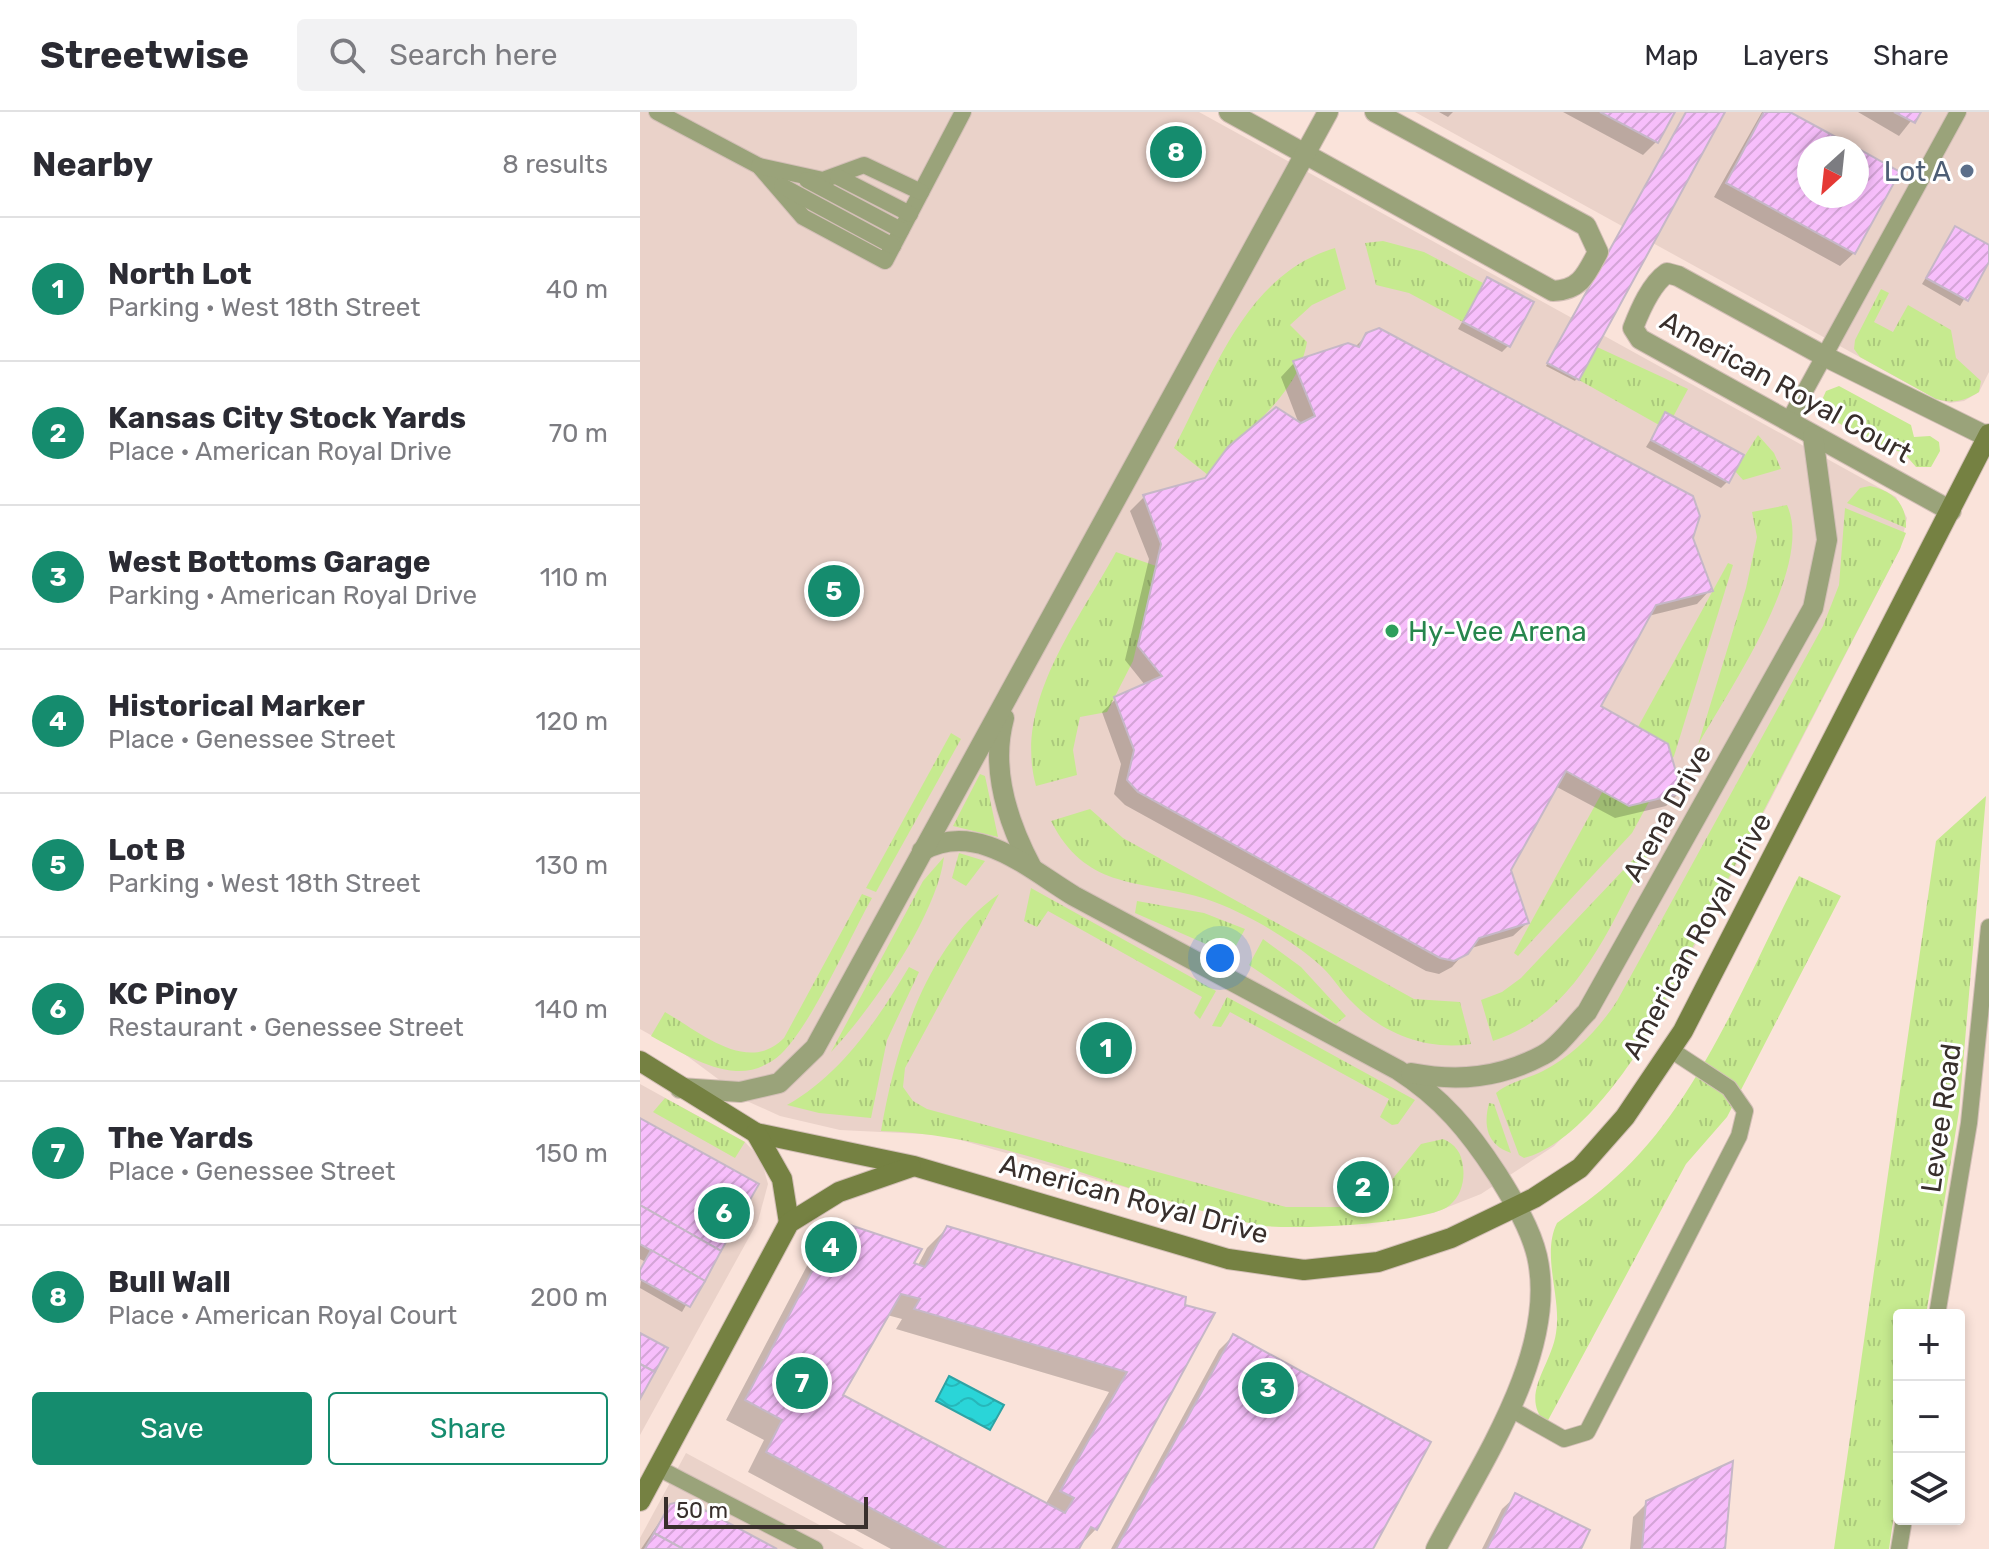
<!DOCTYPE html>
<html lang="en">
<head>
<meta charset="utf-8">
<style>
	:root { --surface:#fff; --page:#f2f2f3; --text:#2b2b33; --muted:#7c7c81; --line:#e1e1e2; --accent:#158c6e }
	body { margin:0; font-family:Rubik,sans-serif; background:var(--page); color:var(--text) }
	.controls { position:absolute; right:24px; bottom:24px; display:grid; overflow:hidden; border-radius:8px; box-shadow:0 4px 12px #0003 }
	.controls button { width:72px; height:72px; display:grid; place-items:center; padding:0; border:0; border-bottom:2px solid var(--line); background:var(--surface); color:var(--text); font:40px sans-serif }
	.compass { position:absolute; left:1157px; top:24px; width:72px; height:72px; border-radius:50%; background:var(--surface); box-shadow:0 4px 12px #0003; rotate:207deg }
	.scale { position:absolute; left:24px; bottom:20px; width:204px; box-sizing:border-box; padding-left:8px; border:4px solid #382f2c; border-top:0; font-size:22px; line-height:28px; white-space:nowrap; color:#382f2c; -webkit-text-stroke:6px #fff; paint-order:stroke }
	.you { position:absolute; left:580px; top:846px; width:28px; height:28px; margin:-20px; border:6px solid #fff; border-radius:50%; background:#1a73e8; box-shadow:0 0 0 12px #1a73e833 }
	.badge { display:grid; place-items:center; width:52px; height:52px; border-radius:50%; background:var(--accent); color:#fff; font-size:26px; font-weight:700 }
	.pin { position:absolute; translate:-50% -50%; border:4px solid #fff; box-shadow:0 2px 8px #0006 }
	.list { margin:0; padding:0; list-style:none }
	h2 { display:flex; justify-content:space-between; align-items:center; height:104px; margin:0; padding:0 32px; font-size:34px }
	h2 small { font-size:26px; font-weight:400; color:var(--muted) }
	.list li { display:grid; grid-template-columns:52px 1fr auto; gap:24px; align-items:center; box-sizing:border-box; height:144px; padding:0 32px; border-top:2px solid var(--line) }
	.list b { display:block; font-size:30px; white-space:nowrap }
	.list p { margin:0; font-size:26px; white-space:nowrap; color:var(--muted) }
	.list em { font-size:26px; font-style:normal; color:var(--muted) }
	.actions { display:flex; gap:16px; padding:24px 32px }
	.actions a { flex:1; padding:18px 0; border:2px solid var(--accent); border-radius:8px; text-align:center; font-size:28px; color:var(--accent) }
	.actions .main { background:var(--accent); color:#fff }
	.icon { flex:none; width:44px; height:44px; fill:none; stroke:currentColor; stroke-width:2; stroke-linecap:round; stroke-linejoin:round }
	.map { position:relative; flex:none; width:1349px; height:1437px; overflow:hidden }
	header { display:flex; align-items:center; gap:48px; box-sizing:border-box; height:112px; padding:0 40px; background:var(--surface); border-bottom:2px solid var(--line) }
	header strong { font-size:38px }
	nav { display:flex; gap:44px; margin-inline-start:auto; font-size:28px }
	.search { width:560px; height:72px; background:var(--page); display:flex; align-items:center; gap:20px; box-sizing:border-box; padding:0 28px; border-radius:8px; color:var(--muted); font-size:30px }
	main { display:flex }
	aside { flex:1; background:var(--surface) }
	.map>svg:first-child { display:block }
	.commercial { fill:#ead2c9; fill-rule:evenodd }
	.grass { fill:url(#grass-tufts) }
	.water { fill:url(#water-waves); stroke:#2ea3a4; stroke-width:2 }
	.shadow { fill:#0003; fill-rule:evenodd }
	.building { fill:url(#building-hatch); stroke:#c6b7c7; stroke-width:2; fill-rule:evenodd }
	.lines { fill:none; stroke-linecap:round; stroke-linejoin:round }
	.lane-casing { stroke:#d3bfb7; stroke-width:18 }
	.street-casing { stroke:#d3bfb7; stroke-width:22 }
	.secondary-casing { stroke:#d3bfb7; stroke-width:22 }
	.lane { stroke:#9aa37a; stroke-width:16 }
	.street { stroke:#9aa37a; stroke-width:20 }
	.secondary { stroke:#758142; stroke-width:20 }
	.service-dot { fill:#5c6f8a; stroke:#fff; stroke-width:3 }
	.leisure-dot { fill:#2e9e5b; stroke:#fff; stroke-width:3 }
	.labels { text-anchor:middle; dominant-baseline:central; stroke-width:6; stroke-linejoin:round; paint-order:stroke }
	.service-label { font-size:28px; fill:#4e5e75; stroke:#fff; text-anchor:end }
	.street-label { font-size:28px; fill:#382f2c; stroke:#fff }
	.leisure-label { font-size:28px; fill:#27864d; stroke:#fff; text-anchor:start }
</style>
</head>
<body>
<header>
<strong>Streetwise</strong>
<div class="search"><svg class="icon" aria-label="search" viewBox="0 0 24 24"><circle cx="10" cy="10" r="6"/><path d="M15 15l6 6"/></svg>Search here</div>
<nav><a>Map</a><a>Layers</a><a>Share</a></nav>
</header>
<main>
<aside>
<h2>Nearby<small>8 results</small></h2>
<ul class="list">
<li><span class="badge">1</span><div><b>North Lot</b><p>Parking · West 18th Street</p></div><em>40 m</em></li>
<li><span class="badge">2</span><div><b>Kansas City Stock Yards</b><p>Place · American Royal Drive</p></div><em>70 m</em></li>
<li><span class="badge">3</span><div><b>West Bottoms Garage</b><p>Parking · American Royal Drive</p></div><em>110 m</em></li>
<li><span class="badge">4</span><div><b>Historical Marker</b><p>Place · Genessee Street</p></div><em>120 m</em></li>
<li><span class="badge">5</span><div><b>Lot B</b><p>Parking · West 18th Street</p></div><em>130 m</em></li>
<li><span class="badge">6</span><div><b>KC Pinoy</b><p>Restaurant · Genessee Street</p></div><em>140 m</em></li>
<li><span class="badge">7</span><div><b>The Yards</b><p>Place · Genessee Street</p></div><em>150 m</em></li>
<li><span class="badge">8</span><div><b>Bull Wall</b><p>Place · American Royal Court</p></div><em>200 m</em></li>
</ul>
<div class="actions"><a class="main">Save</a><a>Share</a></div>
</aside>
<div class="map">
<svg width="1349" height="1437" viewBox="0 0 1349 1437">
	<defs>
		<pattern id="grass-tufts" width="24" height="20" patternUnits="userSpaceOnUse" patternTransform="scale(2)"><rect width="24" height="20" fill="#c6ea8f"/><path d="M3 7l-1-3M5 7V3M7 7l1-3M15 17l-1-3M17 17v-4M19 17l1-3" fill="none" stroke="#abc97c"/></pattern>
		<pattern id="water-waves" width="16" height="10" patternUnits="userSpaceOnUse" patternTransform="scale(2)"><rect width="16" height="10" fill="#2ad5d8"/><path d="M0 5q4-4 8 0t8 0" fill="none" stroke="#26b7ba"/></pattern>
		<pattern id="building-hatch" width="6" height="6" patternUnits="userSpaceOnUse" patternTransform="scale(2)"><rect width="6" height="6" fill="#f7befb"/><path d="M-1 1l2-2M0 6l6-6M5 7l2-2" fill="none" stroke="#d4a4d7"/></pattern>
	</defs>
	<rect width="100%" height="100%" fill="#fae3da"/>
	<g class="commercial">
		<path d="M0 0H559L1256 385 1267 406 1260 437 1011 919 962 986 914 1034 841 1082 793 1101 700 1113 620 1114 303 1023 200 1018 140 1004 109 990 43 941 0 917Z"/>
		<path d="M775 0H1349V260L1339 280 1324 289 1310 291 1296 287ZM1169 36H1217V84H1169Z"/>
		<path d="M0 972 105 1030 121 1047 128 1072 118 1109 0 1323Z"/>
		<path d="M46 1341 224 1437H0V1426Z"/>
	</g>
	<g class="grass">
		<path d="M743 129 784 140 843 171 823 210 769 181 736 173 725 131Z"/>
		<path d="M695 136 706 177 672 193 650 213 667 230C657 288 600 319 568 363L534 336C574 261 606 162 695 136Z"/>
		<path d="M1241 177 1249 181 1234 210 1253 220 1268 193 1311 218 1316 246 1341 269 1339 280C1324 289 1314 292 1296 287L1220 245 1214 237 1215 228Z"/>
		<path d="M957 235 1048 277 1033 305 1019 313 939 268Z"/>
		<path d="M1199 274 1271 313 1274 325 1290 324 1299 330 1300 339 1291 355H1276L1263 340 1244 337 1188 305 1182 288 1186 279Z"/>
		<path d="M1118 323 1134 341 1141 357 1103 368 1095 359Z"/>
		<path d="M1230 374C1253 379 1267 392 1266 416L1207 391 1220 376Z"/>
		<path d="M1147 393C1175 455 1089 577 1058 633L1106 476 1117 425 1112 400Z"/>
		<path d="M1205 396 1266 421 1260 437 999 938C974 976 929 1035 884 1046L879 1043 856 981C870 970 887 967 903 959 934 943 958 918 977 889L1183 514 1199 473Z"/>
		<path d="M476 440 516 454 493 549 467 600 440 605 433 638 437 663 396 674C373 591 438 510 476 440Z"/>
		<path d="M1088 451 1093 453 1034 644 992 721 878 844 874 841Z"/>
		<path d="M311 621 321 627 236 780 226 776Z"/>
		<path d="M340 662 345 664 358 725 313 714Z"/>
		<path d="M1346 684 1319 999 1286 1203H1259V1368L1249 1437H1194L1296 729Z"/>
		<path d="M450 697 483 726 774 887 820 890 831 932C786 939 741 921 710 888 700 878 693 865 682 855 665 839 643 825 623 813 601 801 579 790 556 784 495 768 445 776 411 709Z"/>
		<path d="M1007 733 1012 735C971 810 940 901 853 929L841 888 862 880 881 866Z"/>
		<path d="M319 741 345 749 326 774 312 766Z"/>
		<path d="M304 745C297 803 231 898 191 940L283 769Z"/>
		<path d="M1159 764 1201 784 1087 1005 1046 1052 906 1312C879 1283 911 1255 916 1221 922 1186 901 1143 917 1111 936 1097 957 1083 975 1066 1057 994 1109 861 1159 764Z"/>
		<path d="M391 776 576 879 560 907 554 901 562 885 408 799 397 815 384 809Z"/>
		<path d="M222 782 232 786C209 827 172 912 141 942 129 953 113 960 96 959 66 957 37 938 11 924L25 900C60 920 108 963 144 926Z"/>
		<path d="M359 782 265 956 263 975 273 989 287 997 646 1095H718L722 1071 750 1070 781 1032 803 1027C815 1032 822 1041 823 1055 825 1068 821 1084 810 1093 789 1112 647 1119 618 1113 492 1086 371 1022 241 1019 255 937 286 832 359 782Z"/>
		<path d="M497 789 564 801 605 817 591 843 495 801Z"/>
		<path d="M623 827 661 855 706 904 696 912 609 853Z"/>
		<path d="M269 855 279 860 247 928 231 1006 179 1001 147 993C202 962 238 907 269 855Z"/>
		<path d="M587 885 775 988 758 1012 752 1013 740 1005 749 987 590 900 581 915 572 914Z"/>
		<path d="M25 986 105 1030 95 1046 13 1000Z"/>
		<path d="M849 991 854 992 871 1041C847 1033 843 1014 849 991Z"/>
	</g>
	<path class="water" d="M309 1264 364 1293 350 1318 296 1289Z"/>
	<g class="shadow">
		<path d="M799 0H813L808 5Z"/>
		<path d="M923 0H1033L1016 30 1003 43Z"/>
		<path d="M1047 0H1083L935 269 906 254Z"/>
		<path d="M1122 0H1146L1212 36H1169V84H1217V39L1257 61 1214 141 1200 154 1074 85Z"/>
		<path d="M1218 0H1278L1259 24Z"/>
		<path d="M1316 116 1349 135V146L1320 194 1282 172Z"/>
		<path d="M847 167 868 234 862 240 818 217Z"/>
		<path d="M727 223 1051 426 1070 478 1057 492 1008 504 959 595 1040 680 1026 694 975 706 915 674 869 758 887 811 873 824 828 837 812 855 799 862 786 859 485 693 474 682 481 652 462 600 476 587 505 573 485 548 509 447 490 399 504 385 562 369 589 337 659 312 641 265 654 251 714 236Z"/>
		<path d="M1026 303 1087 370 1081 376 1006 335Z"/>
		<path d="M0 1008 116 1073 42 1200 0 1176 4 1149 0 1147Z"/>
		<path d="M198 1111 277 1155 287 1136 307 1116 543 1194 456 1417 437 1437H251L108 1360 124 1328 86 1308 179 1131ZM247 1203 262 1207 256 1217 469 1280 405 1393 201 1284Z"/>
		<path d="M593 1224 731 1437H471L579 1238Z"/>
		<path d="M876 1384 939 1437H842L862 1397Z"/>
		<path d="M1007 1391 1083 1437H990L993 1405Z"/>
		<path d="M31 1393 133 1437H1Z"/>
	</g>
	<g class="building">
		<path d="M960 0H1035L1018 31Z"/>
		<path d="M1046 0H1085L939 268 907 251Z"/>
		<path d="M1124 0H1150L1216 36H1169V84H1217V36L1260 60 1215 142 1086 71Z"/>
		<path d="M1254 0H1281L1275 11Z"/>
		<path d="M1315 114 1349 133V150L1328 189 1286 166Z"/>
		<path d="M847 165 894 190 870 235 823 210Z"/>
		<path d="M739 216 1053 384 1060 404 1053 426 1073 479 1016 493 961 594 1028 632 1042 681 989 694 926 659 871 758 889 811 839 826 828 842 814 849 800 846 498 680 487 668 494 638 474 585 522 564 498 534 521 432 503 383 565 366 588 335 636 295 661 311 675 304 653 249 708 231 719 235 726 221Z"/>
		<path d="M1025 300 1104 343 1089 371 1011 328Z"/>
		<path d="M0 1006 119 1072 81 1139 0 1093Z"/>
		<path d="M0 1093 81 1139 65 1169 0 1132Z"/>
		<path d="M198 1109 282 1137 274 1151 285 1155 307 1114 546 1185 545 1193 575 1201 457 1418 451 1415 439 1437H307L126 1340 142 1308 105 1288ZM261 1182 280 1187 274 1197 487 1260 420 1379 434 1386 425 1401 203 1283Z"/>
		<path d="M11 1138 65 1169 50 1195 0 1167V1158Z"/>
		<path d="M0 1221 28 1236 15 1260 0 1252Z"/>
		<path d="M593 1222 791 1330 733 1437H476Z"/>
		<path d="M0 1252 15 1260 0 1287Z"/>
		<path d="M1093 1349 1085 1437H1002L1006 1389Z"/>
		<path d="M875 1381 950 1418 941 1437H847Z"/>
		<path d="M46 1388 137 1437H43L14 1421 30 1392Z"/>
		<path d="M14 1421 43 1437H5Z"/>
	</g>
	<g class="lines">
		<g class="lane-casing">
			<g id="lane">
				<path d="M17 0 119 54 163 105 245 149 323 0"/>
				<path d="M119 54 183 68 224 53 281 80"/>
				<path d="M198 65 270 102"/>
				<path d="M167 68 261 118"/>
				<path d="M142 74 253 134"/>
				<path d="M1148 310 1318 0"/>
				<path d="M1297 1203 1329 1011 1349 815"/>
				<path d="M869 1296 924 1327 947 1320 1099 1024 1105 999 1089 976 1031 938"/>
				<path d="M18 1356 175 1437"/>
				<path d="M1259 1437 1264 1407"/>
			</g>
		</g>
		<g class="street-casing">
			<g id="street">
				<path d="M589 0 913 179C940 178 946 163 958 140L946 114 735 0"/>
				<path d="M1311 399 1000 227 993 216C1000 198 1011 172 1027 161L1038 164 1184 244 1348 325"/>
				<path d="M364 606C350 657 368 711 392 756"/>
				<path d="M282 739C336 708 388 756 434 784L758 958C802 986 829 1019 857 1062 873 1088 890 1115 897 1144 919 1240 839 1354 796 1437"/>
				<path d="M771 961C818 970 860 966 903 943 919 935 934 913 947 900L1173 496 1187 428 1173 324"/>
				<path d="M40 976 100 980 139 971 175 936 688 0"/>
			</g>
		</g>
		<g class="secondary-casing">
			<g id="secondary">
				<path d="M0 949 116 1021 274 1054 588 1147 664 1158 738 1150 811 1126 894 1086 940 1056 985 1005 1043 919 1349 322"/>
				<path d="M116 1021 142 1067 149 1111"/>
				<path d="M0 1389 149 1111 199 1080 271 1055"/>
			</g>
		</g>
		<use href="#lane" class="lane"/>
		<use href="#street" class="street"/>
		<use href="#secondary" class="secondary"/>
	</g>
	<circle class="service-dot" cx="1327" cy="59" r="8"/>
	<circle class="leisure-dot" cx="752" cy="519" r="8"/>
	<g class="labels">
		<g class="service-label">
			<text x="1311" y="59">Lot A</text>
		</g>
		<g class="street-label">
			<text transform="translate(1146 275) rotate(29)">American Royal Court</text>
			<text transform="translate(1027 701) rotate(-61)">Arena Drive</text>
			<text transform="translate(1057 824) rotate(-61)">American Royal Drive</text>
			<text transform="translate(1301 1006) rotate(-82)">Levee Road</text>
			<text transform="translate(494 1087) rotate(15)">American Royal Drive</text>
		</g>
		<g class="leisure-label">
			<text x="768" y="519">Hy-Vee Arena</text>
		</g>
	</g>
</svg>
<div class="controls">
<button>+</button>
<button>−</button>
<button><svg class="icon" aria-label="layers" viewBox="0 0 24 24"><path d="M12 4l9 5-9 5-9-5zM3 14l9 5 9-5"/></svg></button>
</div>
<svg class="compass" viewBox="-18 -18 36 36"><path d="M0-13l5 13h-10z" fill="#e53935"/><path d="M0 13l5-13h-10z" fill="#7c7c81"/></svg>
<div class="scale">50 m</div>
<div class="you"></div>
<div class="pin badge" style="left:466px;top:936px">1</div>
<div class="pin badge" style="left:723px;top:1075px">2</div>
<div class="pin badge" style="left:628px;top:1276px">3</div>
<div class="pin badge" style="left:191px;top:1135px">4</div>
<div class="pin badge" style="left:194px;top:479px">5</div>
<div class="pin badge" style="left:84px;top:1101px">6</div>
<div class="pin badge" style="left:162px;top:1271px">7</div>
<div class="pin badge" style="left:536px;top:40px">8</div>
</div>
</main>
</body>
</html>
